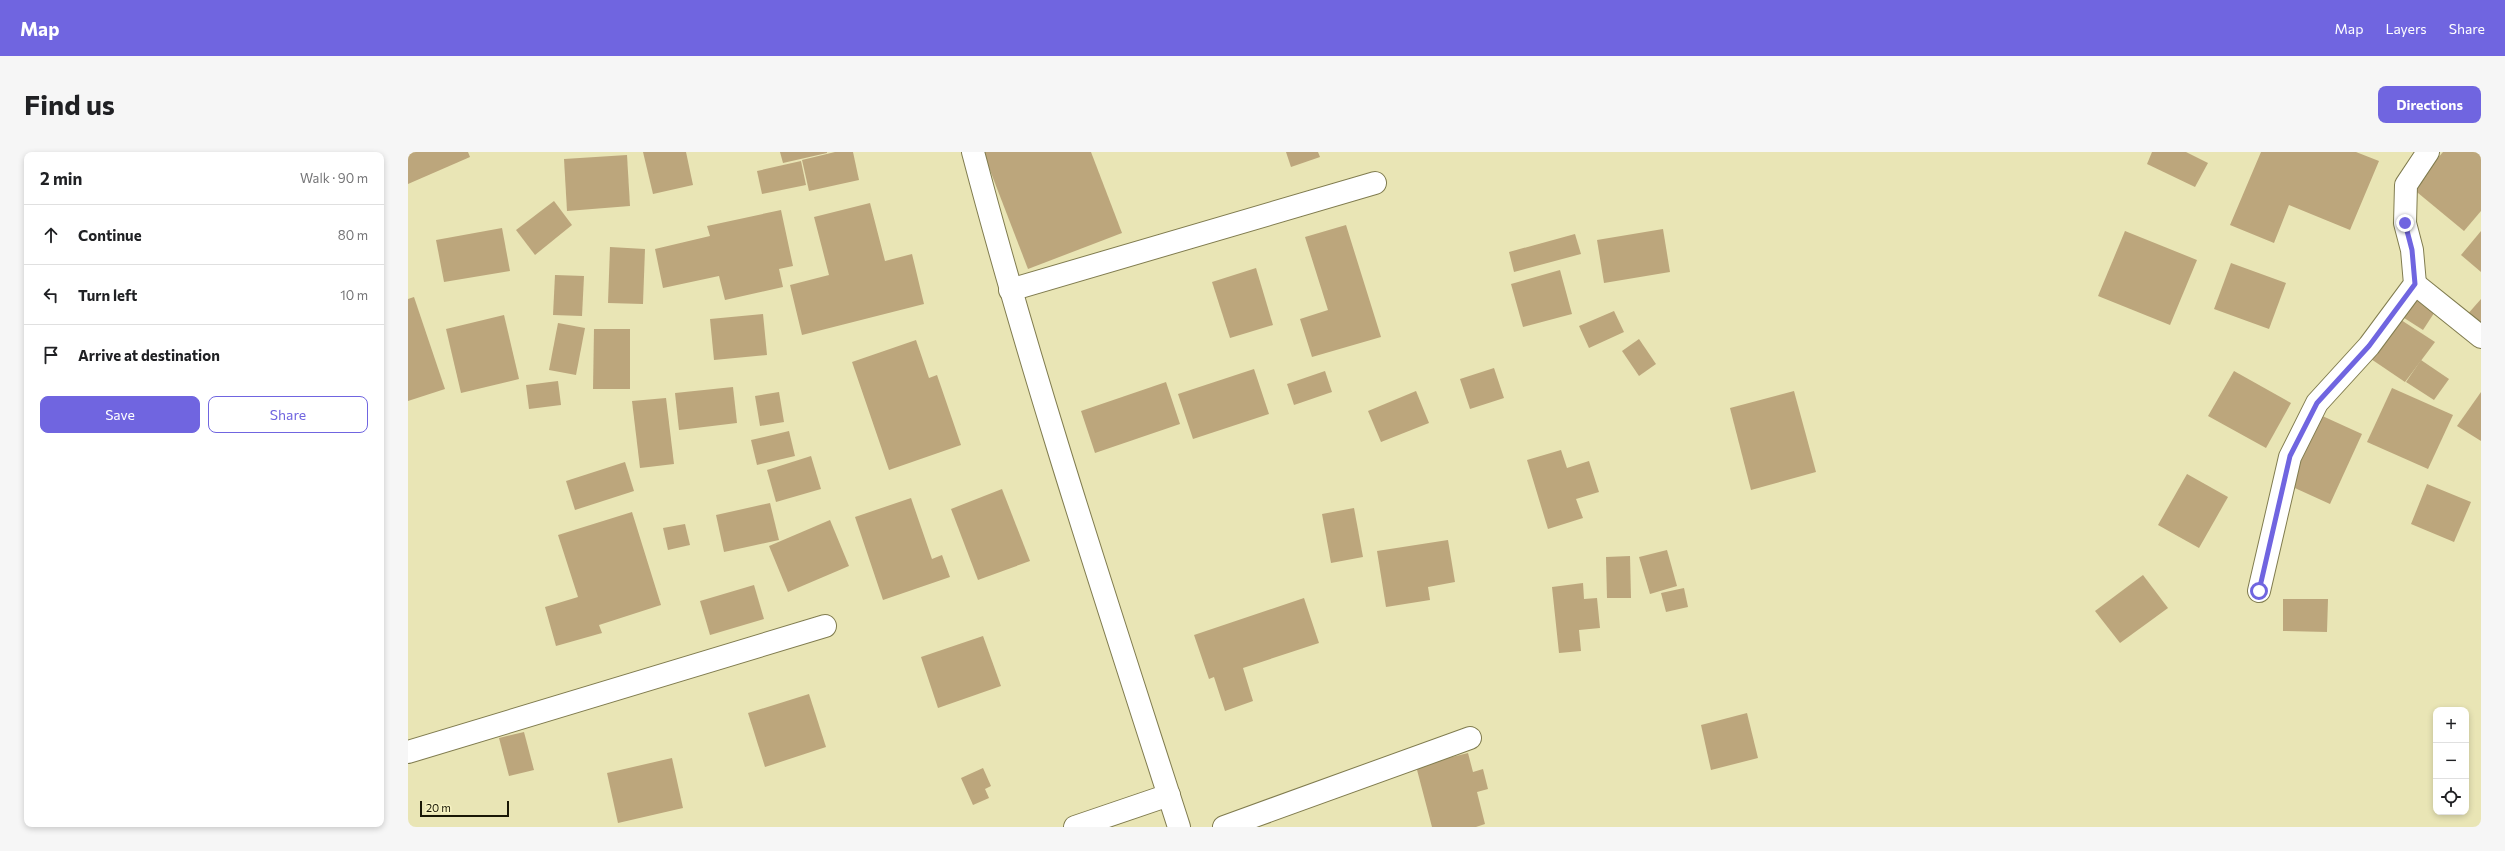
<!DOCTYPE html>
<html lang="en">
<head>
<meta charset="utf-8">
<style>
	:root { --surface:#fff; --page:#f6f6f6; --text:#202124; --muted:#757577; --line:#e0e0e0; --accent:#7065e0 }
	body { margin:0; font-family:Commissioner,sans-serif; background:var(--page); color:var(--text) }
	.controls { position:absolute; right:12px; bottom:12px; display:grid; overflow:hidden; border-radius:8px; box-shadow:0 2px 6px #0003 }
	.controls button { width:36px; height:36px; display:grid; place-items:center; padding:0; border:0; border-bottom:1px solid var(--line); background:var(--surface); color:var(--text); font:20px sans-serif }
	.scale { position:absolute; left:12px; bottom:10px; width:89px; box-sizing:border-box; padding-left:4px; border:2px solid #191705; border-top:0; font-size:11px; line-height:14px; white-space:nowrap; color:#191705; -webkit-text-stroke:3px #f6f2c1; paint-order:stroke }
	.stop { position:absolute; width:12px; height:12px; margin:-9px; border:3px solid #7065e0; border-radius:50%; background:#fff }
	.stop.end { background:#7065e0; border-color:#fff; box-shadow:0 1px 4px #0008 }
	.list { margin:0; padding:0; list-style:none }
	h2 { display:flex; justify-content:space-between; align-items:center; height:52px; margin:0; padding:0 16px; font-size:17px }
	h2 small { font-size:13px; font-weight:400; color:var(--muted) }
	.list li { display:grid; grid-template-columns:26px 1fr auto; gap:12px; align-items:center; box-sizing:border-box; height:60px; padding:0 16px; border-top:1px solid var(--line) }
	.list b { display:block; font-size:15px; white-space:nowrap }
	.list em { font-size:13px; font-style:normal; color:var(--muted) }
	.actions { display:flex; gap:8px; padding:12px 16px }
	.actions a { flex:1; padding:9px 0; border:1px solid var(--accent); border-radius:8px; text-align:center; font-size:14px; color:var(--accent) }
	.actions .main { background:var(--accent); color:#fff }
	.icon { flex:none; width:22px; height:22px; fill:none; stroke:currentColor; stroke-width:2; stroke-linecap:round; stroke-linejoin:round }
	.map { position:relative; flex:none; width:2073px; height:675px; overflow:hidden; border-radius:8px }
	header { display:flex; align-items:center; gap:24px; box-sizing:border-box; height:56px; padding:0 20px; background:var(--accent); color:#fff }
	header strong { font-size:19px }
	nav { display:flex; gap:22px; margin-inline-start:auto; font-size:14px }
	.intro { display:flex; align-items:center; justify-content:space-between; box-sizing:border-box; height:96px; padding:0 24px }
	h1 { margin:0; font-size:28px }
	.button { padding:10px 18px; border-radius:8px; background:var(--accent); color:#fff; font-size:14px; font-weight:700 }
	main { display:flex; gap:24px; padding:0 24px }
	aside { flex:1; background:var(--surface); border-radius:8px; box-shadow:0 2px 6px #0003 }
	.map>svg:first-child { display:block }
	.building { fill:#bca67c }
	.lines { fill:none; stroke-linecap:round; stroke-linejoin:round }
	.street-casing { stroke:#807c4f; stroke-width:24 }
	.street { stroke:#fff; stroke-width:22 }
	.route { stroke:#7065e0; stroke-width:5 }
</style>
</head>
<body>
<header>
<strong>Map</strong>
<nav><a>Map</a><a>Layers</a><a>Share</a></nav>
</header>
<div class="intro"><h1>Find us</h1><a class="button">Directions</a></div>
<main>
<aside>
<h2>2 min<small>Walk · 90 m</small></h2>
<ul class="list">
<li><svg class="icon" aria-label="ahead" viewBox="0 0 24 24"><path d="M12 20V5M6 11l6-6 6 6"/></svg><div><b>Continue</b></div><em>80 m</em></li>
<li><svg class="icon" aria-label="left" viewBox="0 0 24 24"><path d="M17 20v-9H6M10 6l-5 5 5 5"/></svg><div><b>Turn left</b></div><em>10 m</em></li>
<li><svg class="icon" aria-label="arrive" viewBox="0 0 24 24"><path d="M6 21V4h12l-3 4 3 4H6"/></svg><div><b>Arrive at destination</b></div></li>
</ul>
<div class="actions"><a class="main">Save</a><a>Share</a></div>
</aside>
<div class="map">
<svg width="2073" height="675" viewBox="0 0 2073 675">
	<rect width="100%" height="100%" fill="#e9e5b5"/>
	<g class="building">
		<path d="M0 0H60L62 5 0 32Z"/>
		<path d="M235 0H278L285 33 245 42Z"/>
		<path d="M372 0H419V1L375 11Z"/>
		<path d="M427 0H445L451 28 401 39 394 8Z"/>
		<path d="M575 0H683L714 81 620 117Z"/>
		<path d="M878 0H910L912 5 883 15Z"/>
		<path d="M1744 0H1778L1800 11 1787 35 1739 12Z"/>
		<path d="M1853 0H1948L1971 9 1942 78 1881 53 1866 91 1822 73Z"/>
		<path d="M2035 0H2073V59L2056 79 2004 36Z"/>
		<path d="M219 3 222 54 159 59 156 7Z"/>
		<path d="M393 9 398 33 354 42 349 19Z"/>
		<path d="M146 49 164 73 127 103 108 78Z"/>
		<path d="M462 51 477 109 504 102 516 152 394 183 382 133 421 123 406 65Z"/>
		<path d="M373 58 385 114 371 117 375 135 317 148 311 124 255 136 247 97 302 84 299 74Z"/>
		<path d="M938 73 973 185 904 205 892 167 920 158 897 85Z"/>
		<path d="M94 76 102 119 36 130 28 88Z"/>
		<path d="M1255 77 1262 120 1196 131 1189 88Z"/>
		<path d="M1717 79 1789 108 1762 173 1690 144Z"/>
		<path d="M2073 79V120L2053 103Z"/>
		<path d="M1167 82 1173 102 1106 120 1101 100Z"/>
		<path d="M202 95 237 97 235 152 200 151Z"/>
		<path d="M1823 111 1878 131 1861 177 1806 157Z"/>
		<path d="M848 116 865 173 822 186 804 130Z"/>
		<path d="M1152 118 1164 162 1115 175 1103 132Z"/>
		<path d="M147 123 176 124 174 164 145 163Z"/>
		<path d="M2008 141 2030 155 2015 178 1993 164Z"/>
		<path d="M6 145 37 237 0 249V147Z"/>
		<path d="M2073 147V177L2058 164Z"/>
		<path d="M1206 159 1216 180 1181 196 1171 174Z"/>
		<path d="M355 162 359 203 306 208 302 167Z"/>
		<path d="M96 163 111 227 53 241 38 177Z"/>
		<path d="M1990 166 2027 190 1997 230 1963 207Z"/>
		<path d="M150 171 177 176 168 223 141 218Z"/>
		<path d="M186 177H222V237H185Z"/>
		<path d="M1231 187 1248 212 1231 224 1214 199Z"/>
		<path d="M508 188 521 226 529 223 553 293 481 318 444 210Z"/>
		<path d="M2013 208 2041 227 2026 248 1998 230Z"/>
		<path d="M1086 216 1096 246 1062 257 1052 227Z"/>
		<path d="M846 217 861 262 785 287 770 242Z"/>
		<path d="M917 219 924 240 886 253 879 232Z"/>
		<path d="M1826 219 1883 251 1858 296 1800 264Z"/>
		<path d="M150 229 153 253 121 257 118 233Z"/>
		<path d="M758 230 772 272 687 301 673 259Z"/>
		<path d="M325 235 329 271 271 278 267 241Z"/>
		<path d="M1984 236 2045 263 2020 317 1959 290Z"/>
		<path d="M1008 239 1021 271 973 290 960 259Z"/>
		<path d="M1386 239 1408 320 1343 338 1322 256Z"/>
		<path d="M371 240 376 270 352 274 347 244Z"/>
		<path d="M2073 240V289L2049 274Z"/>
		<path d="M258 246 266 312 232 316 224 249Z"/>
		<path d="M1910 262 1954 282 1922 352 1878 332Z"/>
		<path d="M381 279 387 304 349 313 343 288Z"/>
		<path d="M1153 298 1159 316 1181 309 1191 340 1168 347 1175 366 1140 377 1119 308Z"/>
		<path d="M403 304 413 337 368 350 359 318Z"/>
		<path d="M217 310 226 339 167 358 158 329Z"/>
		<path d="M1779 322 1820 345 1791 396 1750 373Z"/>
		<path d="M2019 332 2063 350 2046 390 2003 372Z"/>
		<path d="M594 337 622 409 570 428 543 357Z"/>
		<path d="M503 346 524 407 534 403 542 425 475 448 447 365Z"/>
		<path d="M362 351 371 388 316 400 308 363Z"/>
		<path d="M946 356 955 405 923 411 914 362Z"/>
		<path d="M224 360 253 453 191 473 194 481 148 494 137 455 170 445 150 383Z"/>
		<path d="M422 368 441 414 380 440 361 394Z"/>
		<path d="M277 372 282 393 260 398 255 376Z"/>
		<path d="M1040 388 1047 430 1020 435 1022 448 978 455 969 399Z"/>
		<path d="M1259 398 1269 434 1242 442 1231 405Z"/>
		<path d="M1222 404 1223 446H1199L1198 405Z"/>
		<path d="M1735 423 1760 456 1712 491 1687 459Z"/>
		<path d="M1175 431 1176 447 1189 446 1192 476 1171 478 1173 499 1151 501 1144 435Z"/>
		<path d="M346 433 356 467 302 483 292 449Z"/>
		<path d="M1276 436 1280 455 1258 460 1253 441Z"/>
		<path d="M896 446 911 491 835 516 845 549 817 559 806 525 801 527 786 483Z"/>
		<path d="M1875 447H1920L1919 480 1875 479Z"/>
		<path d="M575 484 593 534 530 556 513 505Z"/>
		<path d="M401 542 418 595 357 615 340 561Z"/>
		<path d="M1339 561 1350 606 1303 618 1293 573Z"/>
		<path d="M116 580 126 618 101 624 91 586Z"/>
		<path d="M1060 601 1065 620 1075 617 1080 637 1069 640 1077 672 1068 675H1024L1008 614Z"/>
		<path d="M264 606 275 656 210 671 199 621Z"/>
		<path d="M575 616 583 634 577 637 581 646 565 653 553 626Z"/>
	</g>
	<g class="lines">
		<g class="street-casing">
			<g id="street">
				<path d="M565 0C625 228 699 451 771 675"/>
				<path d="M2007 132 2073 185"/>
				<path d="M602 138 967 31"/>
				<path d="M1851 439 1882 305 1909 251 1961 194 2007 132 2004 98 1997 71 1998 33 2020 0"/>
				<path d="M0 600 417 474"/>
				<path d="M667 675 761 643"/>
				<path d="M816 675 1062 586"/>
			</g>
		</g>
		<use href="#street" class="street"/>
	</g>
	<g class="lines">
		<path class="route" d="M1851 439 1882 304 1909 251 1961 194 2007 132 2004 98 1997 71"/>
	</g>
</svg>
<div class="controls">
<button>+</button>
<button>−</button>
<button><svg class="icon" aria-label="locate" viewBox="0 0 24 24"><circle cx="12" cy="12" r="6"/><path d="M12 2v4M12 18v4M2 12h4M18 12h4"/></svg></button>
</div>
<div class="scale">20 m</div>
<div class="stop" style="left:1851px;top:439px"></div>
<div class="stop end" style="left:1997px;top:71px"></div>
</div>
</main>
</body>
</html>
